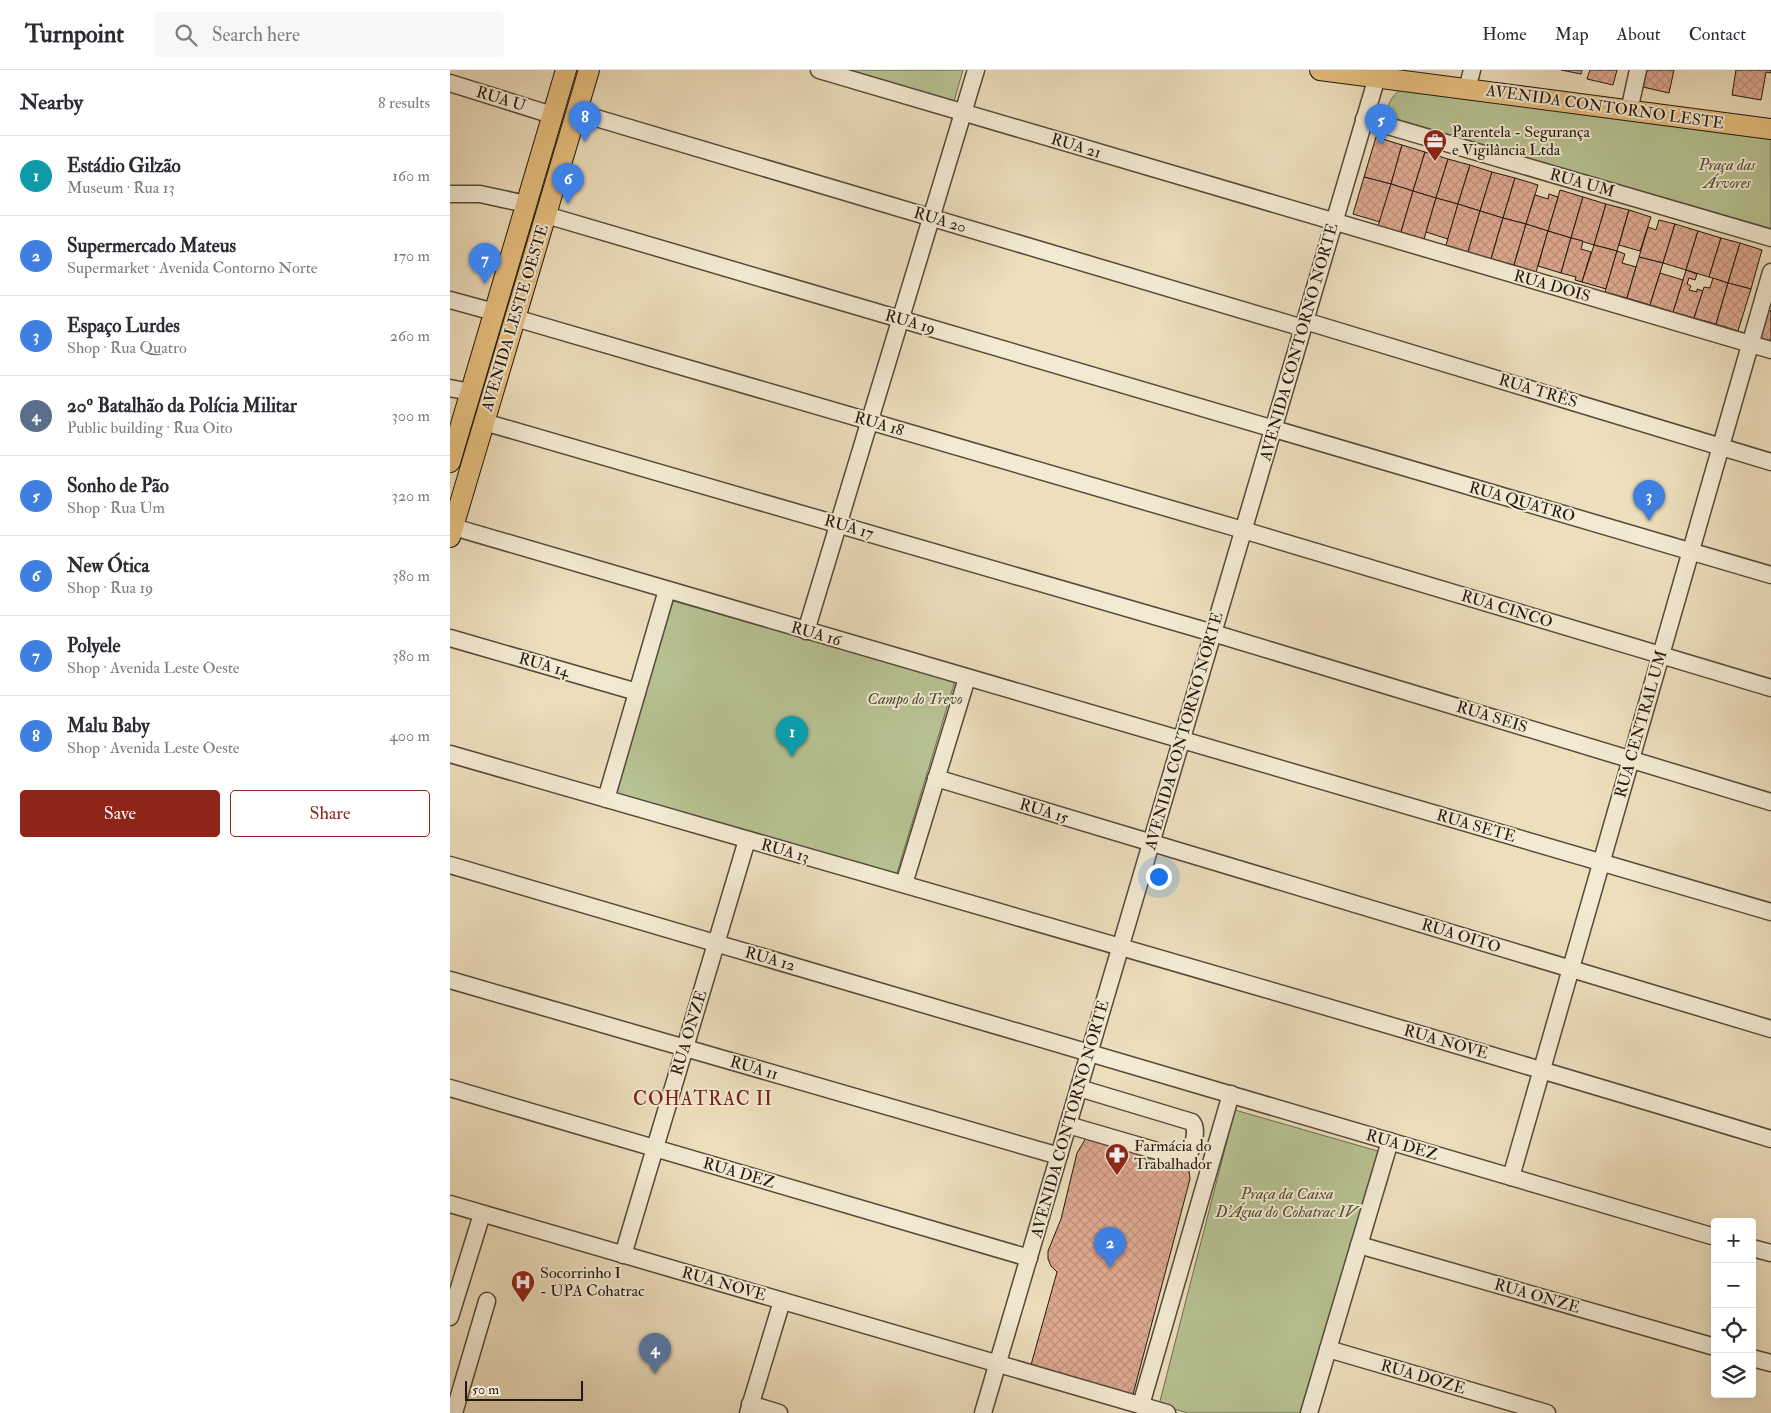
<!DOCTYPE html>
<html lang="en">
<head>
<meta charset="utf-8">
<style>
	:root { --surface:#fff; --page:#f7f7f7; --text:#2b2b33; --muted:#7c7c81; --line:#e1e1e2; --accent:#8f2418 }
	body { margin:0; font-family:"IM FELL Double Pica",serif; background:var(--page); color:var(--text) }
	.controls { position:absolute; right:15px; bottom:15px; display:grid; overflow:hidden; border-radius:5px; box-shadow:0 5px 20px #0002 }
	.controls button { width:45px; height:45px; display:grid; place-items:center; padding:0; border:0; border-bottom:1px solid var(--line); background:var(--surface); color:var(--text); font:25px sans-serif }
	.scale { position:absolute; left:15px; bottom:12px; width:118px; box-sizing:border-box; padding-left:5px; border:2px solid #221810; border-top:0; font-size:14px; line-height:18px; white-space:nowrap; color:#221810; -webkit-text-stroke:4px #f3ead3; paint-order:stroke }
	.you { position:absolute; left:708px; top:806px; width:18px; height:18px; margin:-12px; border:4px solid #fff; border-radius:50%; background:#1a73e8; box-shadow:0 0 0 8px #1a73e833 }
	.badge { display:grid; place-items:center; width:32px; height:32px; border-radius:50%; background:var(--accent); color:#fff; font-size:16px; font-weight:700 }
	.pin { position:absolute; translate:-50% -41px; filter:drop-shadow(0 1px 2px #0008) }
	.pin::after { content:''; position:absolute; top:26px; width:18px; height:15px; background:inherit; clip-path:polygon(0 0,100% 0,50% 100%) }
	.list { margin:0; padding:0; list-style:none }
	h2 { display:flex; justify-content:space-between; align-items:center; height:65px; margin:0; padding:0 20px; font-size:21px }
	h2 small { font-size:16px; font-weight:400; color:var(--muted) }
	.list li { display:grid; grid-template-columns:32px 1fr auto; gap:15px; align-items:center; box-sizing:border-box; height:80px; padding:0 20px; border-top:1px solid var(--line) }
	.list b { display:block; font-size:19px; white-space:nowrap }
	.list p { margin:0; font-size:16px; white-space:nowrap; color:var(--muted) }
	.list em { font-size:16px; font-style:normal; color:var(--muted) }
	.actions { display:flex; gap:10px; padding:15px 20px }
	.actions a { flex:1; padding:11px 0; border:1px solid var(--accent); border-radius:5px; text-align:center; font-size:18px; color:var(--accent) }
	.actions .main { background:var(--accent); color:#fff }
	.icon { flex:none; width:28px; height:28px; fill:none; stroke:currentColor; stroke-width:2; stroke-linecap:round; stroke-linejoin:round }
	.map { position:relative; flex:none; width:1321px; height:1343px; overflow:hidden }
	header { display:flex; align-items:center; gap:30px; box-sizing:border-box; height:70px; padding:0 25px; background:var(--surface); border-bottom:1px solid var(--line) }
	header strong { font-size:24px }
	nav { display:flex; gap:28px; margin-inline-start:auto; font-size:18px }
	.search { width:350px; height:45px; background:var(--page); display:flex; align-items:center; gap:12px; box-sizing:border-box; padding:0 18px; border-radius:5px; color:var(--muted); font-size:19px }
	main { display:flex }
	aside { flex:1; background:var(--surface) }
	.map>svg:first-child { display:block }
	.green { fill:#b7c292; stroke:#6c6d51 }
	.building { fill:url(#building-cross-hatch); stroke:#221810 }
	.lines { fill:none; stroke-linecap:round; stroke-linejoin:round }
	.minor-casing { stroke:#554a3b; stroke-width:19 }
	.major-casing { stroke:#221810; stroke-width:22 }
	.minor { stroke:#f3ead3; stroke-width:16 }
	.major { stroke:#e6bf7e; stroke-width:20 }
	.labels { text-anchor:middle; dominant-baseline:central; stroke-width:4; stroke-linejoin:round; paint-order:stroke }
	.street-label { font-size:16px; fill:#221810; stroke:#f3ead3 }
	.poi-label { font-size:16px; fill:#221810; stroke:#f3ead3; text-anchor:start }
	.park-label { font-size:16px; font-style:italic; fill:#4f4b37; stroke:#f3ead3 }
	.quarter-label { font-size:19px; letter-spacing:1px; fill:#7a1f14; stroke:#f3ead3 }
</style>
</head>
<body>
<header>
<strong>Turnpoint</strong>
<div class="search"><svg class="icon" aria-label="search" viewBox="0 0 24 24"><circle cx="10" cy="10" r="6"/><path d="M15 15l6 6"/></svg>Search here</div>
<nav><a>Home</a><a>Map</a><a>About</a><a>Contact</a></nav>
</header>
<main>
<aside>
<h2>Nearby<small>8 results</small></h2>
<ul class="list">
<li><span class="badge" style="background:#0f9aa8">1</span><div><b>Estádio Gilzão</b><p>Museum · Rua 13</p></div><em>160 m</em></li>
<li><span class="badge" style="background:#3f7fe0">2</span><div><b>Supermercado Mateus</b><p>Supermarket · Avenida Contorno Norte</p></div><em>170 m</em></li>
<li><span class="badge" style="background:#3f7fe0">3</span><div><b>Espaço Lurdes</b><p>Shop · Rua Quatro</p></div><em>260 m</em></li>
<li><span class="badge" style="background:#5c6f8a">4</span><div><b>20º Batalhão da Polícia Militar</b><p>Public building · Rua Oito</p></div><em>300 m</em></li>
<li><span class="badge" style="background:#3f7fe0">5</span><div><b>Sonho de Pão</b><p>Shop · Rua Um</p></div><em>320 m</em></li>
<li><span class="badge" style="background:#3f7fe0">6</span><div><b>New Ótica</b><p>Shop · Rua 19</p></div><em>380 m</em></li>
<li><span class="badge" style="background:#3f7fe0">7</span><div><b>Polyele</b><p>Shop · Avenida Leste Oeste</p></div><em>380 m</em></li>
<li><span class="badge" style="background:#3f7fe0">8</span><div><b>Malu Baby</b><p>Shop · Avenida Leste Oeste</p></div><em>400 m</em></li>
</ul>
<div class="actions"><a class="main">Save</a><a>Share</a></div>
</aside>
<div class="map">
<svg width="1321" height="1343" viewBox="0 0 1321 1343">
	<defs>
		<pattern id="building-cross-hatch" width="8" height="8" patternUnits="userSpaceOnUse" patternTransform="scale(1.25)"><rect width="8" height="8" fill="#dfa990"/><path d="M0 0l8 8M0 8l8-8" fill="none" stroke="#bf917b"/></pattern>
	</defs>
	<rect width="100%" height="100%" fill="#eddebc"/>
	<filter id="stains"><feTurbulence type="fractalNoise" baseFrequency=".004" numOctaves="4"/><feColorMatrix values="0 0 0 0 .2 0 0 0 0 .09 0 0 0 0 .02 0 0 0 .5 -.17"/></filter>
	<radialGradient id="worn" r=".72"><stop offset=".6" stop-color="#630" stop-opacity="0"/><stop offset="1" stop-color="#630" stop-opacity=".3"/></radialGradient>
	<g class="green">
		<path d="M381 0H513L504 31Z"/>
		<path d="M954 17 1321 68V160L937 46C937 33 943 24 954 17Z"/>
		<path d="M223 531 505 611 446 806 162 723Z"/>
		<path d="M785 1040 931 1082 852 1343H738L709 1335Z"/>
	</g>
	<g class="building">
		<path d="M1111 0H1132L1131 4Z"/>
		<path d="M1140 0H1167L1163 15 1137 9Z"/>
		<path d="M1197 0H1224L1219 23 1193 17Z"/>
		<path d="M1286 0H1321V3L1316 2 1311 30 1282 25Z"/>
		<path d="M926 67 952 75 941 114 914 107Z"/>
		<path d="M952 75 975 82 963 121 941 114Z"/>
		<path d="M975 82 998 89 986 128 963 121Z"/>
		<path d="M998 89 1020 95 1008 134 986 128Z"/>
		<path d="M1020 95 1042 102 1030 141 1008 134Z"/>
		<path d="M1042 102 1065 108 1053 148 1030 141Z"/>
		<path d="M914 107 941 114 930 152 903 144Z"/>
		<path d="M1065 108 1088 115 1076 154 1053 148Z"/>
		<path d="M941 114 963 121 951 162 928 156Z"/>
		<path d="M1110 120 1133 127 1121 168 1098 161Z"/>
		<path d="M963 121 986 128 974 169 951 162Z"/>
		<path d="M1099 124 1108 127 1098 161 1076 154 1085 125 1098 129Z"/>
		<path d="M1133 127 1156 134 1144 175 1121 168Z"/>
		<path d="M986 128 1008 134 998 169 976 162Z"/>
		<path d="M1008 134 1030 141 1018 182 996 175Z"/>
		<path d="M1156 134 1179 140 1167 181 1144 175Z"/>
		<path d="M1179 140 1201 147 1190 181 1169 175Z"/>
		<path d="M1030 141 1053 148 1041 189 1018 182Z"/>
		<path d="M1053 148 1076 154 1064 195 1041 189Z"/>
		<path d="M1209 150 1225 154 1213 193 1189 187 1198 157 1206 160Z"/>
		<path d="M1076 154 1098 161 1086 202 1064 195Z"/>
		<path d="M1225 154 1248 161 1236 200 1213 193Z"/>
		<path d="M1098 161 1121 168 1111 203 1088 196Z"/>
		<path d="M1248 161 1271 168 1259 207 1236 200Z"/>
		<path d="M1121 168 1133 171 1131 179 1141 182 1132 212 1125 210 1126 207 1111 203Z"/>
		<path d="M1271 168 1290 173 1278 213 1259 207Z"/>
		<path d="M1290 173 1312 180 1301 219 1278 213Z"/>
		<path d="M1144 175 1167 181 1156 219 1132 212Z"/>
		<path d="M1167 181 1175 184 1172 193 1186 197 1177 228 1155 222Z"/>
		<path d="M1189 187 1213 193 1200 235 1177 228Z"/>
		<path d="M1236 200 1247 204 1245 210 1239 208 1237 214 1241 216 1239 220 1247 222V219L1253 221 1244 248 1223 242Z"/>
		<path d="M1210 203 1233 210 1223 242 1200 235Z"/>
		<path d="M1263 208 1278 213 1266 254 1244 248 1254 217 1260 218Z"/>
		<path d="M1278 213 1301 219 1288 261 1266 254Z"/>
		<path d="M1319 240 1321 241V273L1310 270Z"/>
		<path d="M636 1068 658 1073 668 1078 703 1089 726 1091 739 1101 740 1109 681 1332 579 1302 607 1202 601 1196 598 1189V1181L611 1149 627 1083Z"/>
	</g>
	<g class="lines">
		<g class="minor-casing">
			<g id="minor">
				<path d="M369 0 1321 280"/>
				<path d="M0 13 102 45"/>
				<path d="M1017 19 1022 0"/>
				<path d="M1179 41 1188 0"/>
				<path d="M126 42 853 258"/>
				<path d="M914 49 1321 168"/>
				<path d="M0 124H30L76 134"/>
				<path d="M96 145 1321 505"/>
				<path d="M0 230 44 242"/>
				<path d="M65 248 793 460 1321 618"/>
				<path d="M855 251 1321 392"/>
				<path d="M0 318 20 322"/>
				<path d="M34 352 763 563 1321 732"/>
				<path d="M0 456 1321 842"/>
				<path d="M356 561 526 0"/>
				<path d="M0 568 187 622"/>
				<path d="M0 684C441 811 882 936 1321 1069"/>
				<path d="M486 708 1321 959"/>
				<path d="M156 729 217 520"/>
				<path d="M0 795 1265 1167"/>
				<path d="M454 814 517 608"/>
				<path d="M0 910 609 1086"/>
				<path d="M0 1018 579 1188"/>
				<path d="M618 1055 728 1087 736 1088C742 1081 749 1060 742 1052L629 1018"/>
				<path d="M1061 1107 1321 202"/>
				<path d="M0 1134 717 1343"/>
				<path d="M909 1175 1265 1277"/>
				<path d="M1302 1178 1321 1183"/>
				<path d="M173 1185 297 770"/>
				<path d="M0 1247 32 1144"/>
				<path d="M878 1279 1097 1343"/>
				<path d="M1302 1288 1321 1293"/>
				<path d="M300 1334 329 1343"/>
				<path d="M691 1335 781 1024"/>
				<path d="M4 1343 37 1231"/>
				<path d="M298 1343 332 1231"/>
				<path d="M533 1343 927 7"/>
				<path d="M859 1343 940 1071"/>
			</g>
		</g>
		<g class="major-casing">
			<g id="major">
				<path d="M870 0 1321 59"/>
				<path d="M0 392 116 0"/>
				<path d="M0 467 139 0"/>
			</g>
		</g>
		<use href="#minor" class="minor"/>
		<use href="#major" class="major"/>
	</g>
	<defs>
		<g id="office-pin" transform="scale(1.25)"><path d="M0 17L-7.5 6A9.5 9.5 0 1 1 7.5 6Z" fill="#8f2418" stroke="#f3ead3"/><path d="M-6-3h4V-5.5h4V-3h4V5H-6ZM-1-4.5V-3h2v-1.5ZM-6 0V1H6V0Z" fill="#fff"/></g>
		<g id="pharmacy-pin" transform="scale(1.25)"><path d="M0 17L-7.5 6A9.5 9.5 0 1 1 7.5 6Z" fill="#8f2418" stroke="#f3ead3"/><path d="M-2-6h4v4h4v4h-4v4h-4v-4h-4v-4h4Z" fill="#fff"/></g>
		<g id="hospital-pin" transform="scale(1.25)"><path d="M0 17L-7.5 6A9.5 9.5 0 1 1 7.5 6Z" fill="#8f2418" stroke="#f3ead3"/><path d="M-5-5h3v3.5h4V-5h3V5h-3V1.5h-4V5h-3Z" fill="#fff"/></g>
	</defs>
	<g fill-rule="evenodd">
		<use href="#office-pin" x="985" y="71"/>
		<use href="#pharmacy-pin" x="667" y="1085"/>
		<use href="#hospital-pin" x="73" y="1212"/>
	</g>
	<g class="labels">
		<g class="street-label">
			<text transform="translate(51 29) rotate(17)">RUA U</text>
			<text transform="translate(1155 37) rotate(8)">AVENIDA CONTORNO LESTE</text>
			<text transform="translate(626 76) rotate(17)">RUA 21</text>
			<text transform="translate(1132 113) rotate(16)">RUA UM</text>
			<text transform="translate(490 150) rotate(17)">RUA 20</text>
			<text transform="translate(1102 216) rotate(16)">RUA DOIS</text>
			<text transform="translate(65 248) rotate(-73)">AVENIDA LESTE OESTE</text>
			<text transform="translate(460 252) rotate(16)">RUA 19</text>
			<text transform="translate(849 272) rotate(-74)">AVENIDA CONTORNO NORTE</text>
			<text transform="translate(1088 321) rotate(17)">RUA TRÊS</text>
			<text transform="translate(429 354) rotate(16)">RUA 18</text>
			<text transform="translate(1072 432) rotate(16)">RUA QUATRO</text>
			<text transform="translate(399 457) rotate(16)">RUA 17</text>
			<text transform="translate(1057 539) rotate(17)">RUA CINCO</text>
			<text transform="translate(366 564) rotate(16)">RUA 16</text>
			<text transform="translate(94 595) rotate(16)">RUA 14</text>
			<text transform="translate(1042 647) rotate(17)">RUA SEIS</text>
			<text transform="translate(1191 654) rotate(-74)">RUA CENTRAL UM</text>
			<text transform="translate(734 661) rotate(-74)">AVENIDA CONTORNO NORTE</text>
			<text transform="translate(594 741) rotate(17)">RUA 15</text>
			<text transform="translate(1026 756) rotate(16)">RUA SETE</text>
			<text transform="translate(335 781) rotate(16)">RUA 13</text>
			<text transform="translate(1011 866) rotate(17)">RUA OITO</text>
			<text transform="translate(320 889) rotate(16)">RUA 12</text>
			<text transform="translate(239 963) rotate(-73)">RUA ONZE</text>
			<text transform="translate(996 972) rotate(16)">RUA NOVE</text>
			<text transform="translate(304 998) rotate(16)">RUA 11</text>
			<text transform="translate(620 1049) rotate(-74)">AVENIDA CONTORNO NORTE</text>
			<text transform="translate(952 1075) rotate(16)">RUA DEZ</text>
			<text transform="translate(289 1103) rotate(16)">RUA DEZ</text>
			<text transform="translate(274 1214) rotate(16)">RUA NOVE</text>
			<text transform="translate(1087 1226) rotate(16)">RUA ONZE</text>
			<text transform="translate(973 1307) rotate(16)">RUA DOZE</text>
		</g>
		<g class="poi-label">
			<text x="1002" y="62">Parentela - Segurança<tspan x="1002" dy="18">e Vigilância Ltda</tspan></text>
			<text x="684" y="1076">Farmácia do<tspan x="684" dy="18">Trabalhador</tspan></text>
			<text x="90" y="1203">Socorrinho I<tspan x="90" dy="18">- UPA Cohatrac</tspan></text>
		</g>
		<g class="park-label">
			<text x="1277" y="95">Praça das<tspan x="1277" dy="18">Árvores</tspan></text>
			<text x="465" y="629">Campo do Trevo</text>
			<text x="837" y="1124">Praça da Caixa<tspan x="837" dy="18">D'Água do Cohatrac IV</tspan></text>
		</g>
		<g class="quarter-label">
			<text x="253" y="1029">COHATRAC II</text>
		</g>
	</g>
	<rect width="100%" height="100%" filter="url(#stains)"/>
	<rect width="100%" height="100%" fill="url(#worn)"/>
</svg>
<div class="controls">
<button>+</button>
<button>−</button>
<button><svg class="icon" aria-label="locate" viewBox="0 0 24 24"><circle cx="12" cy="12" r="6"/><path d="M12 2v4M12 18v4M2 12h4M18 12h4"/></svg></button>
<button><svg class="icon" aria-label="layers" viewBox="0 0 24 24"><path d="M12 4l9 5-9 5-9-5zM3 14l9 5 9-5"/></svg></button>
</div>
<div class="scale">50 m</div>
<div class="you"></div>
<div class="pin badge" style="left:342px;top:687px;background:#0f9aa8">1</div>
<div class="pin badge" style="left:660px;top:1198px;background:#3f7fe0">2</div>
<div class="pin badge" style="left:1199px;top:451px;background:#3f7fe0">3</div>
<div class="pin badge" style="left:205px;top:1304px;background:#5c6f8a">4</div>
<div class="pin badge" style="left:931px;top:75px;background:#3f7fe0">5</div>
<div class="pin badge" style="left:118px;top:134px;background:#3f7fe0">6</div>
<div class="pin badge" style="left:35px;top:214px;background:#3f7fe0">7</div>
<div class="pin badge" style="left:135px;top:72px;background:#3f7fe0">8</div>
</div>
</main>
</body>
</html>
